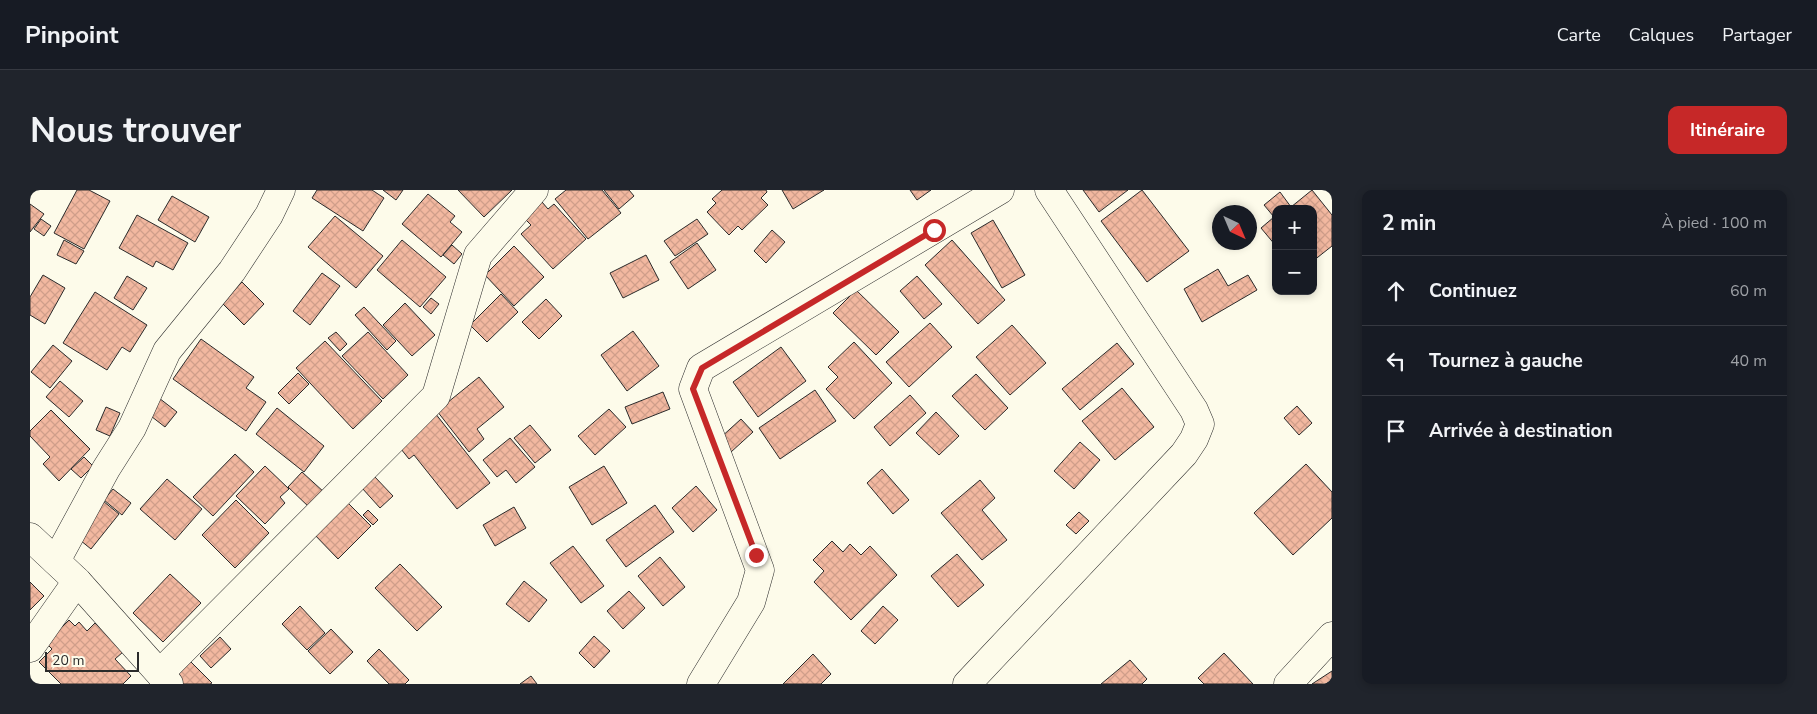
<!DOCTYPE html>
<html lang="fr">
<head>
<meta charset="utf-8">
<style>
	:root { --surface:#171b24; --page:#20242c; --text:#f1f3f6; --muted:#9ea1a6; --line:#363941; --accent:#c62828 }
	body { margin:0; font-family:"Nunito Sans",sans-serif; background:var(--page); color:var(--text) }
	.controls { position:absolute; right:15px; top:15px; display:grid; overflow:hidden; border-radius:10px; box-shadow:0 2px 8px #0003 }
	.controls button { width:45px; height:45px; display:grid; place-items:center; padding:0; border:0; border-bottom:1px solid var(--line); background:var(--surface); color:var(--text); font:25px sans-serif }
	.compass { position:absolute; left:1182px; top:15px; width:45px; height:45px; border-radius:50%; background:var(--surface); box-shadow:0 2px 8px #0003; rotate:136deg }
	.scale { position:absolute; left:15px; bottom:12px; width:94px; box-sizing:border-box; padding-left:5px; border:2px solid #2b2b2b; border-top:0; font-size:14px; line-height:18px; white-space:nowrap; color:#2b2b2b; -webkit-text-stroke:4px #fdfbea; paint-order:stroke }
	.stop { position:absolute; width:15px; height:15px; margin:-11px; border:4px solid #c62828; border-radius:50%; background:#fff }
	.stop.end { background:#c62828; border-color:#fff; box-shadow:0 1px 5px #0008 }
	.list { margin:0; padding:0; list-style:none }
	h2 { display:flex; justify-content:space-between; align-items:center; height:65px; margin:0; padding:0 20px; font-size:21px }
	h2 small { font-size:16px; font-weight:400; color:var(--muted) }
	.list li { display:grid; grid-template-columns:32px 1fr auto; gap:15px; align-items:center; box-sizing:border-box; height:70px; padding:0 20px; border-top:1px solid var(--line) }
	.list b { display:block; font-size:19px; white-space:nowrap }
	.list em { font-size:16px; font-style:normal; color:var(--muted) }
	.icon { flex:none; width:28px; height:28px; fill:none; stroke:currentColor; stroke-width:2; stroke-linecap:round; stroke-linejoin:round }
	.map { position:relative; flex:none; width:1302px; height:494px; overflow:hidden; border-radius:10px }
	header { display:flex; align-items:center; gap:30px; box-sizing:border-box; height:70px; padding:0 25px; background:var(--surface); border-bottom:1px solid var(--line) }
	header strong { font-size:24px }
	nav { display:flex; gap:28px; margin-inline-start:auto; font-size:18px }
	.intro { display:flex; align-items:center; justify-content:space-between; box-sizing:border-box; height:120px; padding:0 30px }
	h1 { margin:0; font-size:35px }
	.button { padding:12px 22px; border-radius:10px; background:var(--accent); color:#fff; font-size:18px; font-weight:700 }
	main { display:flex; gap:30px; padding:0 30px }
	aside { flex:1; background:var(--surface); border-radius:10px; box-shadow:0 2px 8px #0003 }
	.map>svg:first-child { display:block }
	.building { fill:url(#building-cross-hatch); stroke:#2b2b2b }
	.lines { fill:none; stroke-linecap:round; stroke-linejoin:round }
	.street-casing { stroke:#2b2b2b; stroke-width:29 }
	.street { stroke:#fdfbea; stroke-width:28 }
	.route { stroke:#c62828; stroke-width:6 }
</style>
</head>
<body>
<header>
<strong>Pinpoint</strong>
<nav><a>Carte</a><a>Calques</a><a>Partager</a></nav>
</header>
<div class="intro"><h1>Nous trouver</h1><a class="button">Itinéraire</a></div>
<main>
<div class="map">
<svg width="1302" height="494" viewBox="0 0 1302 494">
	<defs>
		<pattern id="building-cross-hatch" width="8" height="8" patternUnits="userSpaceOnUse" patternTransform="scale(1.25)"><rect width="8" height="8" fill="#f2b8a0"/><path d="M0 0l8 8M0 8l8-8" fill="none" stroke="#d09e8a"/></pattern>
	</defs>
	<rect width="100%" height="100%" fill="#fdfbea"/>
	<g class="building">
		<path d="M47 0H59L80 11 54 59 24 43Z"/>
		<path d="M287 0H342L354 8 333 41 282 8Z"/>
		<path d="M353 0H373L366 10Z"/>
		<path d="M428 0H482L454 27Z"/>
		<path d="M536 0H572L591 23 558 49 525 9Z"/>
		<path d="M574 0H599L604 6 589 19Z"/>
		<path d="M692 0H736L737 2 731 8 738 15 712 40 708 36 699 45 677 22 686 13 682 9Z"/>
		<path d="M752 0H794L763 19Z"/>
		<path d="M880 0H901L887 10Z"/>
		<path d="M1053 0H1098L1069 22Z"/>
		<path d="M1112 0 1159 61 1117 92 1071 31Z"/>
		<path d="M1282 0 1302 25V56L1283 71V19H1246V56L1231 38 1244 27 1234 15 1250 2 1261 17Z"/>
		<path d="M398 4 425 26 420 32 432 42 411 67 372 34Z"/>
		<path d="M142 6 179 27 165 52 128 30Z"/>
		<path d="M512 12 518 19 524 14 556 49 523 79 491 44 501 35 494 28Z"/>
		<path d="M0 14 14 24 0 42Z"/>
		<path d="M107 25 158 53 143 80 126 71 123 77 89 58Z"/>
		<path d="M305 26 353 66 326 98 278 57Z"/>
		<path d="M11 29 21 36 14 46 4 39Z"/>
		<path d="M667 29 678 44 645 66 634 51Z"/>
		<path d="M963 30 995 85 972 98 941 43Z"/>
		<path d="M742 40 755 52 736 73 724 61Z"/>
		<path d="M34 50 54 61 46 74 27 65Z"/>
		<path d="M372 50 416 87 390 117 347 80Z"/>
		<path d="M922 50 975 110 948 134 895 75Z"/>
		<path d="M667 53 686 80 658 99 640 72Z"/>
		<path d="M422 55 432 64 424 74 413 65Z"/>
		<path d="M484 56 514 87 484 116 455 85Z"/>
		<path d="M616 65 629 90 593 108 580 83Z"/>
		<path d="M1188 79 1198 96 1218 85 1227 100 1172 132 1154 99Z"/>
		<path d="M292 83 310 96 280 135 263 121Z"/>
		<path d="M13 85 35 98 15 134 0 125V107Z"/>
		<path d="M97 86 117 98 103 120 84 108Z"/>
		<path d="M887 86 912 114 894 129 870 101Z"/>
		<path d="M212 92 234 114 214 135 192 113Z"/>
		<path d="M826 100 869 142 846 165 803 123Z"/>
		<path d="M65 102 117 135 100 162 92 157 77 180 33 153Z"/>
		<path d="M471 104 488 122 457 152 440 135Z"/>
		<path d="M401 108 409 114 401 124 393 117Z"/>
		<path d="M516 109 532 126 509 149 492 132Z"/>
		<path d="M375 113 405 145 382 166 353 135Z"/>
		<path d="M334 117 366 151 357 160 325 125Z"/>
		<path d="M900 133 922 157 879 197 856 172Z"/>
		<path d="M982 135 1016 173 980 205 946 167Z"/>
		<path d="M603 141 629 176 597 201 571 165Z"/>
		<path d="M306 142 317 154 310 161 298 148Z"/>
		<path d="M338 142 378 185 353 209 312 166Z"/>
		<path d="M171 149 224 187 216 198 236 212 216 241 143 189Z"/>
		<path d="M295 151 352 211 323 239 266 178Z"/>
		<path d="M824 152 862 193 824 229 796 199 808 187 798 177Z"/>
		<path d="M1087 153 1104 174 1050 220 1032 199Z"/>
		<path d="M23 155 42 171 20 198 1 182Z"/>
		<path d="M751 157 776 191 728 227 703 192Z"/>
		<path d="M268 183 279 194 259 214 248 203Z"/>
		<path d="M946 184 978 218 955 240 922 206Z"/>
		<path d="M449 187 474 217 447 239 454 249 439 262 407 221Z"/>
		<path d="M30 191 53 211 39 227 16 207Z"/>
		<path d="M1092 198 1124 237 1085 270 1052 231Z"/>
		<path d="M785 200 806 231 750 269 729 238Z"/>
		<path d="M633 202 640 219 602 234 595 217Z"/>
		<path d="M880 205 896 223 860 256 844 237Z"/>
		<path d="M129 208 147 222 135 237 117 223Z"/>
		<path d="M1267 216 1282 233 1269 245 1254 228Z"/>
		<path d="M76 217 90 223 80 246 66 240Z"/>
		<path d="M247 218 294 256 274 282 226 244Z"/>
		<path d="M579 219 596 237 565 265 548 246Z"/>
		<path d="M21 220 60 259 29 291 13 274 20 267 0 246V241Z"/>
		<path d="M906 222 929 246 909 265 886 243Z"/>
		<path d="M405 223 460 293 427 319 384 265 379 269 367 254Z"/>
		<path d="M711 229 723 242 701 262 689 249Z"/>
		<path d="M500 235 521 260 505 273 484 248Z"/>
		<path d="M480 248 505 277 486 293 476 280 467 287 453 270Z"/>
		<path d="M1050 252 1070 270 1044 299 1024 281Z"/>
		<path d="M205 264 224 282 183 326 163 307Z"/>
		<path d="M54 267 63 276 51 288 41 279Z"/>
		<path d="M1276 274 1302 302V328L1263 365 1224 323Z"/>
		<path d="M235 276 259 299 250 307 255 313 235 334 206 306Z"/>
		<path d="M574 276 597 313 562 335 539 297Z"/>
		<path d="M852 279 879 310 863 324 837 293Z"/>
		<path d="M272 282 295 303 280 318 258 297Z"/>
		<path d="M344 286 363 306 350 318 332 298Z"/>
		<path d="M137 289 172 319 145 350 110 319Z"/>
		<path d="M950 290 965 308 952 320 977 350 952 370 911 323Z"/>
		<path d="M666 296 687 320 663 342 642 318Z"/>
		<path d="M83 299 101 313 92 325 74 310Z"/>
		<path d="M206 310 239 343 205 378 172 345Z"/>
		<path d="M315 310 341 336 308 369 282 342Z"/>
		<path d="M73 311 89 324 61 359 45 346Z"/>
		<path d="M625 315 644 342 596 377 576 350Z"/>
		<path d="M484 317 496 338 465 356 453 335Z"/>
		<path d="M338 320 348 330 343 335 333 325Z"/>
		<path d="M1049 322 1059 331 1046 344 1036 335Z"/>
		<path d="M802 351 813 362 820 354 831 365 840 356 867 385 821 430 784 392 794 381 783 370Z"/>
		<path d="M543 356 574 396 551 413 520 373Z"/>
		<path d="M927 364 954 395 928 417 901 386Z"/>
		<path d="M630 367 655 397 633 416 608 386Z"/>
		<path d="M370 374 412 417 387 441 345 398Z"/>
		<path d="M140 384 171 413 133 452 103 423Z"/>
		<path d="M494 391 517 410 499 432 476 414Z"/>
		<path d="M0 392 14 406 0 420Z"/>
		<path d="M599 401 615 418 593 439 577 421Z"/>
		<path d="M270 416 295 443 277 460 252 434Z"/>
		<path d="M853 416 868 430 845 454 831 441Z"/>
		<path d="M39 430 45 436 49 432 57 441 65 433 93 462 85 469 101 486 93 494H31L9 472 22 459 16 453Z"/>
		<path d="M301 439 323 462 300 484 278 461Z"/>
		<path d="M564 446 580 461 564 478 549 463Z"/>
		<path d="M190 447 201 459 181 478 170 466Z"/>
		<path d="M349 459 379 490 375 494H359L337 471Z"/>
		<path d="M1194 463 1223 494H1174L1168 488Z"/>
		<path d="M783 464 801 484 791 494H753Z"/>
		<path d="M1100 470 1117 489 1112 494H1071Z"/>
		<path d="M160 471 182 493 180 494H153L145 486Z"/>
		<path d="M1302 481V494H1282Z"/>
		<path d="M501 486 507 494H490Z"/>
	</g>
	<g class="lines">
		<g class="street-casing">
			<g id="street">
				<path d="M0 347 47 391 139 494"/>
				<path d="M26 371 76 279 102 238 137 161 202 81 239 25 251 0"/>
				<path d="M0 458 47 391"/>
				<path d="M130 483 406 206 448 65 504 0"/>
				<path d="M671 494 721 412 730 380 663 199 671 178 970 0"/>
				<path d="M937 494 1154 264 1164 249 1170 234 1164 220 1019 0"/>
				<path d="M1258 494 1302 446"/>
			</g>
		</g>
		<use href="#street" class="street"/>
	</g>
	<g class="lines">
		<path class="route" d="M726 365 663 199 672 178 904 40"/>
	</g>
</svg>
<div class="controls">
<button>+</button>
<button>−</button>
</div>
<svg class="compass" viewBox="-18 -18 36 36"><path d="M0-13l5 13h-10z" fill="#e53935"/><path d="M0 13l5-13h-10z" fill="#9ea1a6"/></svg>
<div class="scale">20 m</div>
<div class="stop" style="left:904px;top:40px"></div>
<div class="stop end" style="left:726px;top:365px"></div>
</div>
<aside>
<h2>2 min<small>À pied · 100 m</small></h2>
<ul class="list">
<li><svg class="icon" aria-label="ahead" viewBox="0 0 24 24"><path d="M12 20V5M6 11l6-6 6 6"/></svg><div><b>Continuez</b></div><em>60 m</em></li>
<li><svg class="icon" aria-label="left" viewBox="0 0 24 24"><path d="M17 20v-9H6M10 6l-5 5 5 5"/></svg><div><b>Tournez à gauche</b></div><em>40 m</em></li>
<li><svg class="icon" aria-label="arrive" viewBox="0 0 24 24"><path d="M6 21V4h12l-3 4 3 4H6"/></svg><div><b>Arrivée à destination</b></div></li>
</ul>
</aside>
</main>
</body>
</html>
